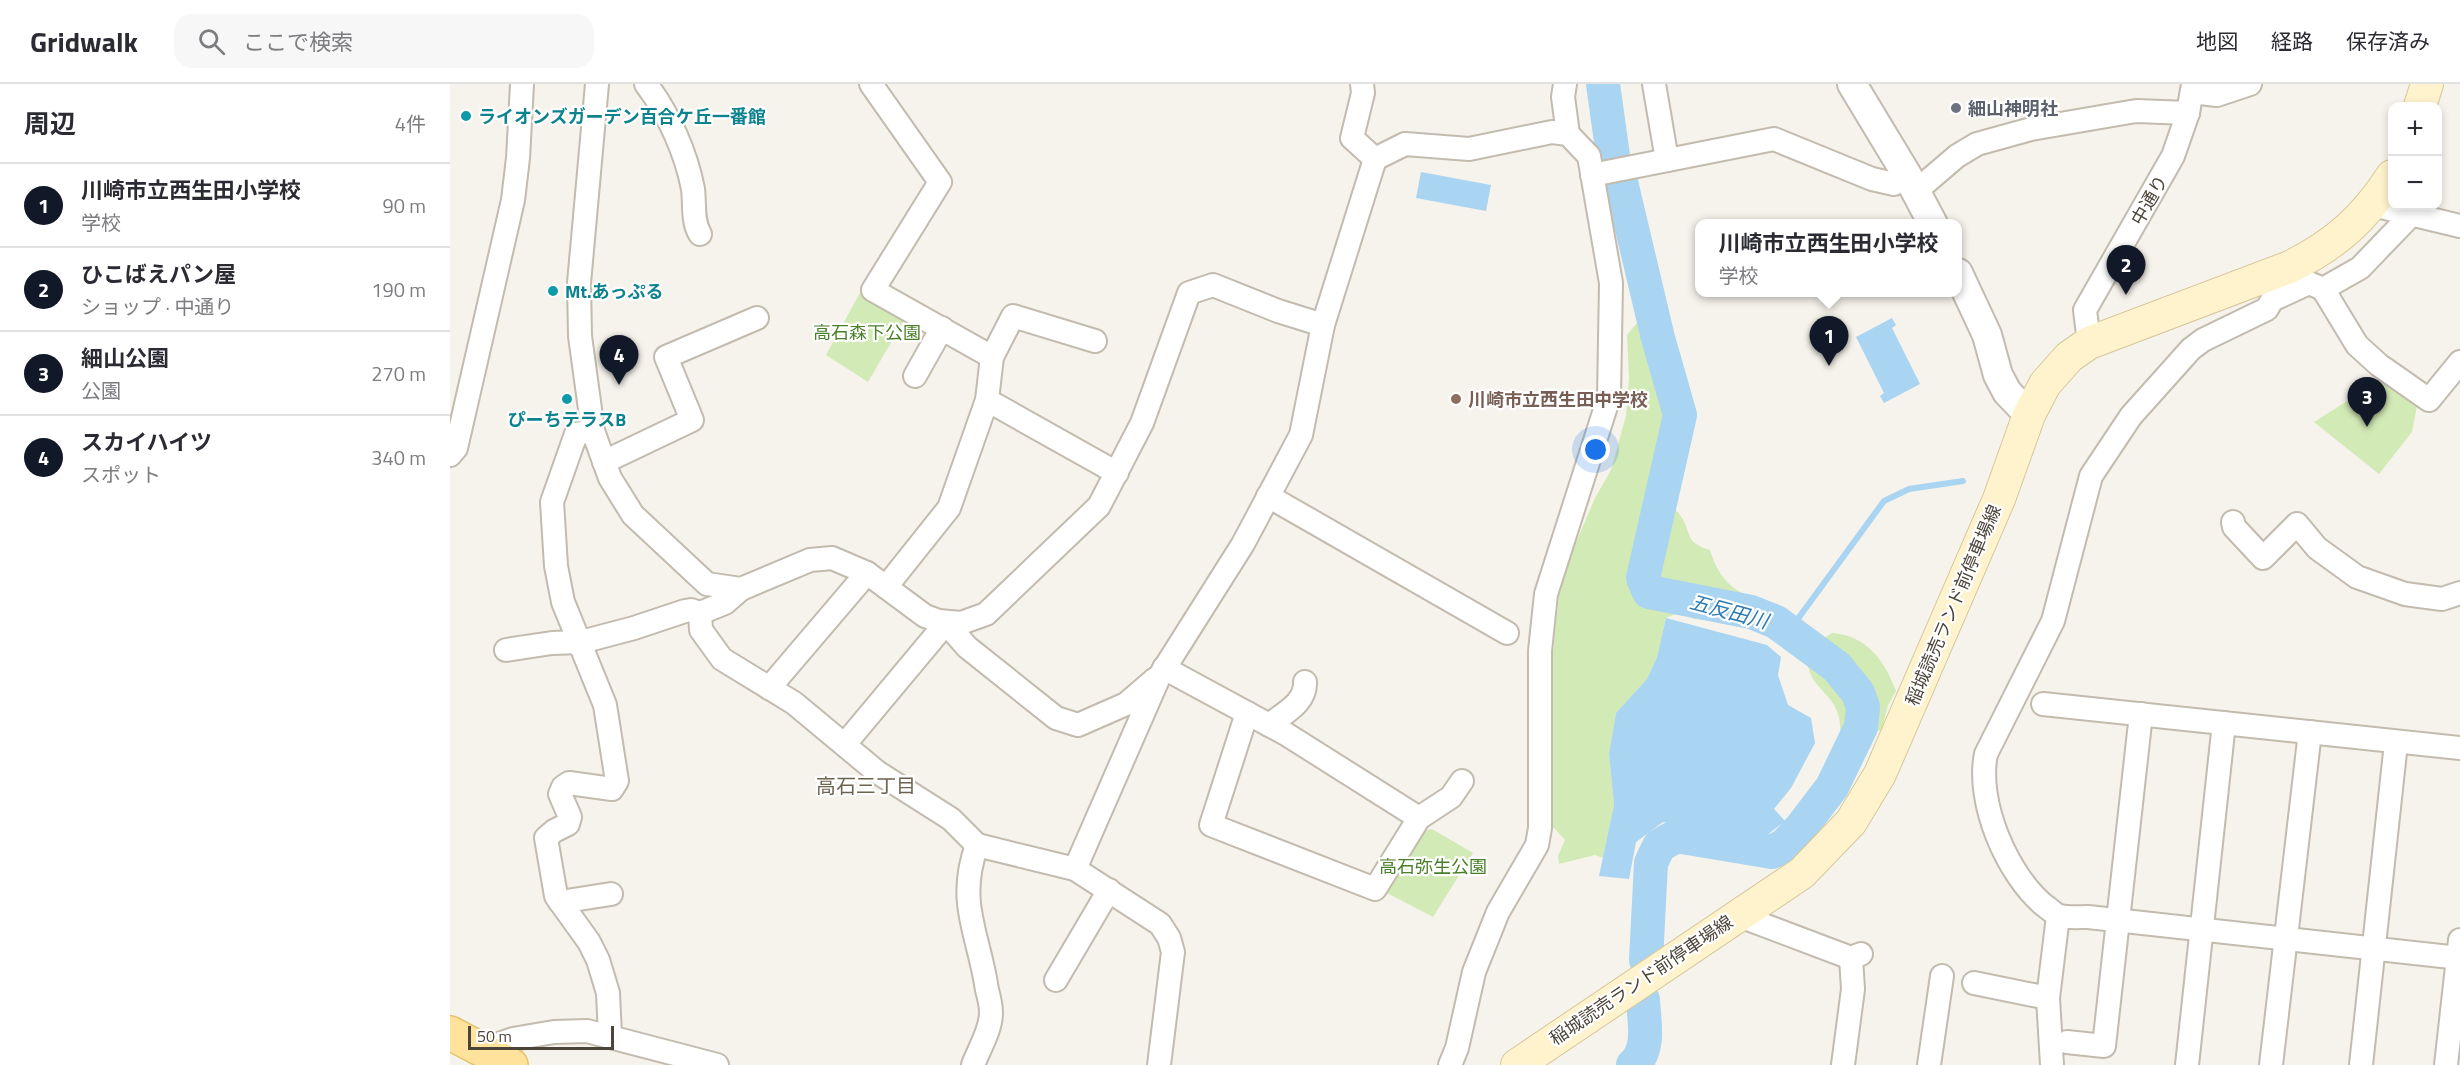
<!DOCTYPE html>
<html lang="ja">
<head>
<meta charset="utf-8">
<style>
	:root { --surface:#fff; --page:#f7f7f7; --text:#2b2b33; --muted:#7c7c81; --line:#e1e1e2; --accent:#111827 }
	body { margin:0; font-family:"Titillium Web","Noto Sans JP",sans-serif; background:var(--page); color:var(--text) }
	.controls { position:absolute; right:18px; top:18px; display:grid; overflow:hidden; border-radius:12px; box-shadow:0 3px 9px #0003 }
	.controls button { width:54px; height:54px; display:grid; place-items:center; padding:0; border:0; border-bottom:2px solid var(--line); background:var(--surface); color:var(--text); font:30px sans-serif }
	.scale { position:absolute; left:18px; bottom:15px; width:146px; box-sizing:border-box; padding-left:6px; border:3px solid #4b4439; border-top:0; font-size:16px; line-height:21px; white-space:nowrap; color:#4b4439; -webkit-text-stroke:4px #fff; paint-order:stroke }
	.you { position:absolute; left:1146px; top:366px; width:21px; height:21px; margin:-15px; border:4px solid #fff; border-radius:50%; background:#1a73e8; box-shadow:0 0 0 9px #1a73e833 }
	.badge { display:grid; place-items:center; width:39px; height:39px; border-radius:50%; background:var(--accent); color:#fff; font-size:20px; font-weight:700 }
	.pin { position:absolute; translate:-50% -50px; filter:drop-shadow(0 2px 3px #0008) }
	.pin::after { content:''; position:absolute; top:32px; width:21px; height:18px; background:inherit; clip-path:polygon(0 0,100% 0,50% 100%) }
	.popup { position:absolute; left:1245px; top:135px; width:267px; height:78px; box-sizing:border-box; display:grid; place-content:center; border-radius:12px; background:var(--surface); filter:drop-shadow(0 2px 4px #0005); font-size:20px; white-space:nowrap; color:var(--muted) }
	.popup b { font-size:22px; color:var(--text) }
	.popup::after { content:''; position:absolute; left:50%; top:100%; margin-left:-12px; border:12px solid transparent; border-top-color:var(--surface) }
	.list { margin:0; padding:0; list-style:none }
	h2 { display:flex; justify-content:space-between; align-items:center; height:78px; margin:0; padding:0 24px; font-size:26px }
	h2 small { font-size:20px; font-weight:400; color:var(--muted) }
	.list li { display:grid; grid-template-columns:39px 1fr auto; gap:18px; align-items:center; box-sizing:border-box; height:84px; padding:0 24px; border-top:2px solid var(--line) }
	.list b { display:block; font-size:22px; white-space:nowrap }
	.list p { margin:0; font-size:20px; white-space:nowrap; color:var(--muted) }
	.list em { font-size:20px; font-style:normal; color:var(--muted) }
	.icon { flex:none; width:33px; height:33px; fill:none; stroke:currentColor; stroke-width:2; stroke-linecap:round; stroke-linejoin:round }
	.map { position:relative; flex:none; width:2010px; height:981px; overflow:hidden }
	header { display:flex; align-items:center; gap:36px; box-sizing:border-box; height:84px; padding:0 30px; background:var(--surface); border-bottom:2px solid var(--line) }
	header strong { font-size:28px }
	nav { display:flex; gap:33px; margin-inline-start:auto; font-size:21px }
	.search { width:420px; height:54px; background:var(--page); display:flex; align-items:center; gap:15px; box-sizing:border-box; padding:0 21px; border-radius:18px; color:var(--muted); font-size:22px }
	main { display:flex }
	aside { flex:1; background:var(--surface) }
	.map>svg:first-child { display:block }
	.green { fill:#d2eab5 }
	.water { fill:#a9d4f2 }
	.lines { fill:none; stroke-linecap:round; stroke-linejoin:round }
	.stream { stroke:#a9d4f2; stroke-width:6 }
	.river { stroke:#a9d4f2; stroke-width:34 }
	.minor-casing { stroke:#c2bbae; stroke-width:26 }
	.tertiary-casing { stroke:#c2bbae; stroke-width:32 }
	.secondary-casing { stroke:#d6c79b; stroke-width:34 }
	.primary-casing { stroke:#e6c16a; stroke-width:36 }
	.minor { stroke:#fff; stroke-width:22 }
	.tertiary { stroke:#fff; stroke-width:28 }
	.secondary { stroke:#fff3cd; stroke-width:32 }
	.primary { stroke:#ffe39c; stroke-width:33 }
	.worship-dot { fill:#6b7280; stroke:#fff; stroke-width:2 }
	.culture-dot { fill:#0f9aa8; stroke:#fff; stroke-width:2 }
	.education-dot { fill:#8d6e63; stroke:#fff; stroke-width:2 }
	.labels { text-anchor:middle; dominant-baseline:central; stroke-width:4.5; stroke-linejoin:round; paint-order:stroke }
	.worship-label { font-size:18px; font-weight:bold; fill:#5b616d; stroke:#fff; text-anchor:start }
	.culture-label { font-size:18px; font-weight:bold; fill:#0d838f; stroke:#fff; text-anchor:start }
	.street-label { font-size:18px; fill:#4b4439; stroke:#fff }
	.park-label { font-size:18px; fill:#4a7f2a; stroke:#fff }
	.education-label { font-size:18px; font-weight:bold; fill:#785e54; stroke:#fff; text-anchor:start }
	.water-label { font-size:20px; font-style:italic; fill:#2e7ab2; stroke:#fff }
	.neighbourhood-label { font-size:20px; fill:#6e6250; stroke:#fff }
</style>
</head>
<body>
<header>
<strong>Gridwalk</strong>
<div class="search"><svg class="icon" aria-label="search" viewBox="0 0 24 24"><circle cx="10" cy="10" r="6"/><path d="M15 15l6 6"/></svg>ここで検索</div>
<nav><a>地図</a><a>経路</a><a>保存済み</a></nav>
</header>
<main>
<aside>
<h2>周辺<small>4件</small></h2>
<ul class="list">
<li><span class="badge">1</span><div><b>川崎市立西生田小学校</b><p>学校</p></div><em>90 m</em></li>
<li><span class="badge">2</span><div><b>ひこばえパン屋</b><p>ショップ · 中通り</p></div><em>190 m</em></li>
<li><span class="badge">3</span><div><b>細山公園</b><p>公園</p></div><em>270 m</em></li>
<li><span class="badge">4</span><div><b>スカイハイツ</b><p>スポット</p></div><em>340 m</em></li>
</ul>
</aside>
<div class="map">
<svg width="2010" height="981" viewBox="0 0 2010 981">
	<rect width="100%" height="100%" fill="#f6f3ec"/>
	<g class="green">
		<path d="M411 207 456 233 418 298 376 271Z"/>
		<path d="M1197 236 1211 237 1229 309 1233 316 1215 419C1219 422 1227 426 1230 431 1243 449 1233 458 1260 466 1271 503 1291 510 1324 524L1322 550 1272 537 1244 535 1230 528 1216 534 1207 573 1197 595 1166 629 1159 670 1164 721 1153 774 1145 771 1109 780 1108 772 1115 756 1104 744 1094 739 1101 587 1112 483 1128 454 1145 414 1161 386 1176 332 1179 294 1177 251 1187 239Z"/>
		<path d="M1932 295 1967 322 1962 348 1929 390 1864 338Z"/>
		<path d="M1382 549C1416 551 1435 577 1446 607L1438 621 1432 645 1426 648 1420 664 1416 661 1411 665 1390 653C1395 607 1355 608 1358 573L1371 556Z"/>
		<path d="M982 745 1023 769 983 833 937 809 974 747Z"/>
	</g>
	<g class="water">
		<path d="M971 88 1041 101 1036 127 966 114Z"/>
		<path d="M1442 234 1446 241 1442 244 1470 300 1434 319 1430 312 1434 309 1406 253Z"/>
		<path d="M1216 534 1317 561 1331 573 1328 591 1338 621 1361 634 1365 659 1341 704 1324 725 1335 737 1317 751 1260 741 1213 738 1186 758 1179 795 1149 792 1164 721 1159 670 1166 629 1197 595 1207 573Z"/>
	</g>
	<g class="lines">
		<path class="stream" d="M1339 547 1434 417 1459 405 1513 397"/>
		<g class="river">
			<path d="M1153 0 1164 79"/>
			<path d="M1170 94 1208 254 1230 331 1193 494 1199 508 1301 528 1326 538 1387 583 1408 609 1413 623 1411 643 1382 703 1350 745 1335 761 1322 768 1226 752 1209 762 1201 779 1196 876"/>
			<path d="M1183 981C1201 965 1194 937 1193 916"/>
		</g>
		<g class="minor-casing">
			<g id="minor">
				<path d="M147 0 129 199 130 252 143 347 160 394 183 431 257 500 291 505 360 476 382 474 417 489 475 532 489 537 511 539 536 530 649 422 692 339 739 209 763 201 828 227 873 241"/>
				<path d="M196 0C219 30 236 69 243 105 245 121 242 137 250 150"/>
				<path d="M421 0 490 98 423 206 542 273"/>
				<path d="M912 0 913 9 902 54 925 75"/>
				<path d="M1115 0 1113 13 1118 50"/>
				<path d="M1204 0 1217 76"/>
				<path d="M1742 8 1767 11 1800 0"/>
				<path d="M1142 91 1324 55 1422 95 1444 100 1457 91"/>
				<path d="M1466 107 1507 72 1527 60 1581 45 1686 27 1738 29"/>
				<path d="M1923 121 2010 142"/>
				<path d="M1961 131 1910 184 1873 205 1907 261 1929 281 1979 316 2010 278"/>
				<path d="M1873 205 1859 199 1822 216 1817 225 1753 256 1741 265 1681 332 1641 392 1603 537 1536 670C1526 718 1557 791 1595 822 1600 825 1605 831 1610 832 1619 834 1629 833 1638 833L2010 874"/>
				<path d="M1639 259 1635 226 1723 72 1738 29 1743 0"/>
				<path d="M465 292 492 244"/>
				<path d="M537 316 667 389"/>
				<path d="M143 347 126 350 102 418 106 482 113 518 155 621 167 697 162 705 119 699 113 703 110 710 120 733 118 740 104 747 96 754 106 812 139 858 148 876 158 909 160 952"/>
				<path d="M0 371 6 364 63 116 68 74 72 0"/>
				<path d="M154 378 242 336 216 273 307 234"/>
				<path d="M818 412 1057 549"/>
				<path d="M1783 438 1784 443 1813 474 1847 440 1867 464 1907 493 1955 510 1992 515 2010 509"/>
				<path d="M436 503 499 424 537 316 542 273 563 232 645 257"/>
				<path d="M250 529 251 546 272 575 344 619 427 688 501 735 527 761 625 785 710 840 719 854 723 868 709 981"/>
				<path d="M56 566 102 559 131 558 184 544 235 527 241 526 250 529 275 519 291 505"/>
				<path d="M714 584 836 650 969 734"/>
				<path d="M319 604 417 489"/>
				<path d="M1593 620 2010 664"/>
				<path d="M797 629 761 741 925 805 969 734 1001 713 1012 697"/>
				<path d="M819 641C834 629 856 619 855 598"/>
				<path d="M395 660 496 539 517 563 606 634 628 641 676 620 705 595"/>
				<path d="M625 785 709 593 793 460 851 351 873 241 925 75 955 60 1019 65 1102 48 1118 50 1139 72 1161 199 1159 313 1096 510 1090 567V744L1087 761 1048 828 1024 888 1007 964 1000 981"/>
				<path d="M110 818 161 810"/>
				<path d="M1287 831 1401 874 1411 870"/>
				<path d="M606 896 659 806"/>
				<path d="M1524 899 1598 914"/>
				<path d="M1617 958 1654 962 1691 630"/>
				<path d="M32 966 63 955 104 948 137 947 267 981"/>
				<path d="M523 981C529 965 541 946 541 929 541 921 539 913 537 906 529 850 506 819 527 761"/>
				<path d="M1393 981 1403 905 1401 874"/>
				<path d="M1479 981 1492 892"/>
				<path d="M1602 981 1598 914 1608 832"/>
				<path d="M1737 981 1774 639"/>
				<path d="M1821 981 1860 648"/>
				<path d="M1911 981 1946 659"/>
				<path d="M1996 981 2010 856"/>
			</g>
		</g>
		<g class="tertiary-casing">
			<g id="tertiary">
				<path d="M1402 0 1457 91 1483 140"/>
				<path d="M1508 189 1537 251 1548 291 1557 308 1579 331"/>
			</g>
		</g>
		<g class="secondary-casing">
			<g id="secondary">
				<path d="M1970 22 1977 0"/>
				<path d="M1067 981 1352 789 1401 738 1430 690 1549 415 1579 331 1595 300 1619 273 1639 259 1840 183C1886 160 1914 135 1942 92"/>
			</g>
		</g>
		<g class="primary-casing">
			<path id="primary" d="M0 949 61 981"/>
		</g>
		<use href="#minor" class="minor"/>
		<use href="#tertiary" class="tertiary"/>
		<use href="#secondary" class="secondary"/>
		<use href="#primary" class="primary"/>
	</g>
	<circle class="worship-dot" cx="1506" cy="24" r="6"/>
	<g class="culture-dot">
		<circle cx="16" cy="32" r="6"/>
		<circle cx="103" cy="207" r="6"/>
		<circle cx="117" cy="315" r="6"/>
	</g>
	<circle class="education-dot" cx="1006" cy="315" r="6"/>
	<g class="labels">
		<g class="worship-label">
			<text x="1518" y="24">細山神明社</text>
		</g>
		<g class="culture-label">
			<text x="28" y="32">ライオンズガーデン百合ケ丘一番館</text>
			<text x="115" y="207">Mt.あっぷる</text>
			<text x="117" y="335" text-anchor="middle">ぴーちテラスB</text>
		</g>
		<g class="street-label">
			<text transform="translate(1699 116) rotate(-60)">中通り</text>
			<text transform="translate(1503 521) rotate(-67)">稲城読売ランド前停車場線</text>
			<text transform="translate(1191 896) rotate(-34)">稲城読売ランド前停車場線</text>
		</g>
		<g class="park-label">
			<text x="417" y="248">高石森下公園</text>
			<text x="983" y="782">高石弥生公園</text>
		</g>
		<g class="education-label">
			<text x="1018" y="315">川崎市立西生田中学校</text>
		</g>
		<g class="water-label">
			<text transform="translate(1279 527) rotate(15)">五反田川</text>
		</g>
		<g class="neighbourhood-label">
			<text x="416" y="701">高石三丁目</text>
		</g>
	</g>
</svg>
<div class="controls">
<button>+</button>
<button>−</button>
</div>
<div class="scale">50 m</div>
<div class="you"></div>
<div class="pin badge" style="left:1379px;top:282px">1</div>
<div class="popup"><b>川崎市立西生田小学校</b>学校</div>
<div class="pin badge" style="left:1676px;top:211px">2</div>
<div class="pin badge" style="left:1917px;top:343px">3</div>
<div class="pin badge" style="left:169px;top:301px">4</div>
</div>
</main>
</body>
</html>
